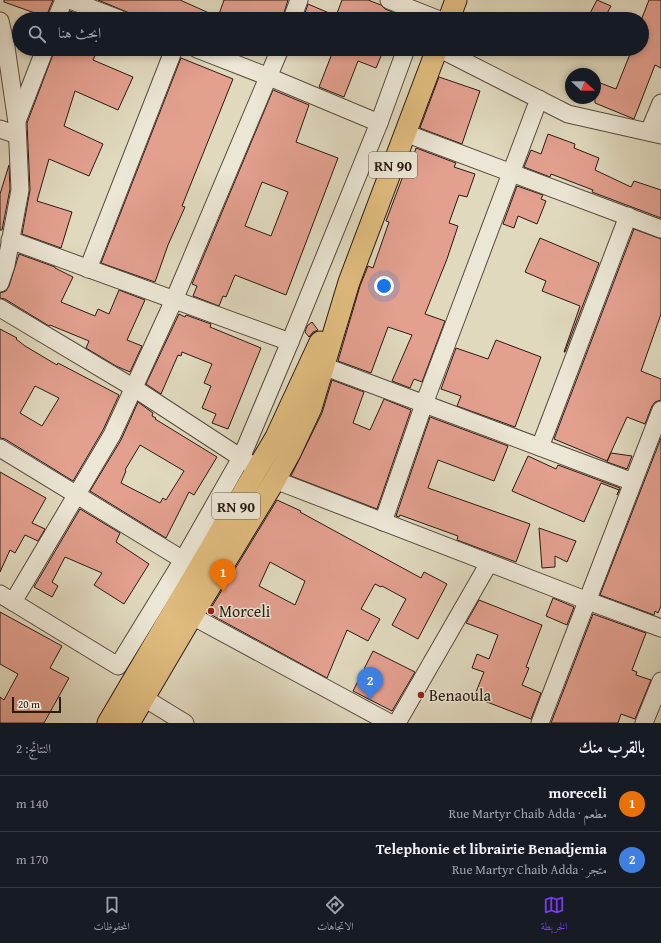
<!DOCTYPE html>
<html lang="ar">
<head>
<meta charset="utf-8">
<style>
	:root { --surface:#171b24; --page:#242831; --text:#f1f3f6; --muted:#9ea1a6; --line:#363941; --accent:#7c3aed }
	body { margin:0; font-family:"Gentium Book Plus",Amiri,serif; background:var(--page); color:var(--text); direction:rtl }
	.compass { position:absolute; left:565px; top:68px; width:36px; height:36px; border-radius:50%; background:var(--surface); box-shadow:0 2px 6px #0003; rotate:112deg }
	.scale { position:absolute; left:12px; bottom:10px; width:49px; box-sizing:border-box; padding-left:4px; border:2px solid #2a1a13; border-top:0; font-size:11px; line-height:14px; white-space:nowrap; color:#2a1a13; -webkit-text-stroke:3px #ebe6d5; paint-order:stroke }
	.you { position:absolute; left:384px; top:286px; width:14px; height:14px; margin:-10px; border:3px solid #fff; border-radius:50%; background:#1a73e8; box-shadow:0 0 0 6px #1a73e833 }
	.badge { display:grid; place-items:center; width:26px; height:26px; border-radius:50%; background:var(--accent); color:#fff; font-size:13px; font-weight:700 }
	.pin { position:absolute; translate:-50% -33px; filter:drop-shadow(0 1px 2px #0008) }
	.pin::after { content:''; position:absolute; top:21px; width:14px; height:12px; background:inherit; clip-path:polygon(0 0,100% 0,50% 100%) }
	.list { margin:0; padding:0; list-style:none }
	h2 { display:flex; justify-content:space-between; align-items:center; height:52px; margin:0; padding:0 16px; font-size:17px }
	h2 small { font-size:13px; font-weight:400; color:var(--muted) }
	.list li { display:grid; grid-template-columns:26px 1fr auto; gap:12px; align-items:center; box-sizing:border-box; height:56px; padding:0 16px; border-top:1px solid var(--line) }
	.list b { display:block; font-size:15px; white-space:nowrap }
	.list p { margin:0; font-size:13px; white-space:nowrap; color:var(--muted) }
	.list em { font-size:13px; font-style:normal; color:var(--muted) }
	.icon { flex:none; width:22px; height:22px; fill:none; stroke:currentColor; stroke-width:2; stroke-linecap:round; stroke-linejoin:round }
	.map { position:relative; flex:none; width:661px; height:723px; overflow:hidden; direction:ltr }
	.search { position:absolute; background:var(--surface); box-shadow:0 2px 6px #0003; left:12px; right:12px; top:12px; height:44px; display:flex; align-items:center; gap:10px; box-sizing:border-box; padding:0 14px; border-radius:22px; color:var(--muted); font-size:15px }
	.sheet { height:164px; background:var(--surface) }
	nav { display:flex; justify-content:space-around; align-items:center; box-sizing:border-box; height:56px; border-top:1px solid var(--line); background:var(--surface); font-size:11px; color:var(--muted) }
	nav a { display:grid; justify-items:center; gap:2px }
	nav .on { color:var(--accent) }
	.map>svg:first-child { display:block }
	.building { fill:#e3a08f; stroke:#2a1a13; fill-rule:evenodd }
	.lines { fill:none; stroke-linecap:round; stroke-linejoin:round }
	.minor-casing { stroke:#584a3e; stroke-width:19 }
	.major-casing { stroke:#2a1a13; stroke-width:23 }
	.minor { stroke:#ebe6d5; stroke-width:17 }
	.major { stroke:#e0bc7f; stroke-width:21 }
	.poi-dot { fill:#8f2418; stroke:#ebe6d5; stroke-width:1.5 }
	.labels { text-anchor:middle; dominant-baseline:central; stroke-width:3; stroke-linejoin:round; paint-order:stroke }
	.shield { fill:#ebe6d5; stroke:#64574d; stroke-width:1 }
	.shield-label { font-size:15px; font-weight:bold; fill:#2a1a13 }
	.poi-label { font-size:16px; fill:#2a1a13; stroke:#ebe6d5; text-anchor:start }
</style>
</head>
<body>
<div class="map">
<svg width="661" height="723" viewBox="0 0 661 723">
	<rect width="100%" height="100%" fill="#e0d9be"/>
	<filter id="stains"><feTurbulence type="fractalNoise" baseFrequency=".005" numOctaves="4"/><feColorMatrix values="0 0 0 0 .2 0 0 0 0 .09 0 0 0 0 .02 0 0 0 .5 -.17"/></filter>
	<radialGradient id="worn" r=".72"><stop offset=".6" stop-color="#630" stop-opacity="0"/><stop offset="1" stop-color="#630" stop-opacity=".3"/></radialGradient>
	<g class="building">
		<path d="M4 0H53L46 17 4 2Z"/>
		<path d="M98 0H180L218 17 224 0H288L282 19H144Z"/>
		<path d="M342 0H368L381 5 385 9 410 19H303L308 4 336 16Z"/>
		<path d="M597 0 611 6 604 19H587Z"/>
		<path d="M649 0H661V68L655 65 634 119 595 103V81L616 89 632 49H642V18Z"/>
		<path d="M70 11 91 19H67Z"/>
		<path d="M55 49H98L93 60 133 77 118 110 75 91 64 126 103 144 89 176 49 159 37 201 72 212 61 248 22 234 30 190 27 123Z"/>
		<path d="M330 49H384L376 68 358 61 344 97 319 87 333 51Z"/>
		<path d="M181 58 233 79 182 206 185 207 168 245 155 282 101 263Z"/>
		<path d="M439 77 480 91 462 144 420 128Z"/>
		<path d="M273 90 309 105 296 142 338 158 286 295 235 275 226 297 223 296 219 306 193 296 197 286 192 284ZM262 182 288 192 271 236 245 226Z"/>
		<path d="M548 134 575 144 574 148 599 158 595 170 631 187 634 181 661 190V218L608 198 592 192 593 190 551 174 550 177 524 167 531 150 541 154Z"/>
		<path d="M416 148 456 163 454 167 475 174 467 197 459 195 449 223 458 226 447 259 425 314 445 321 422 382 414 379 410 388 392 381 412 335 388 327 371 373 338 361 360 286 368 266 373 268 389 222 386 221 403 176 407 178Z"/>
		<path d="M9 165 10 189 2 230H0V194Z"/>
		<path d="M517 186 543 195 541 199 546 201 537 224 518 216 514 228 503 224Z"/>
		<path d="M634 229 661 239V314L641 371 661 379V400L655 402 652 406 645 424 627 417 607 461 554 439Z"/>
		<path d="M540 238 599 263 565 352H564L580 306 542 291 546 281 525 272Z"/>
		<path d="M19 254 55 267V268L73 277 61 302 95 316 98 309 109 314 119 290 145 300 127 340 142 346 130 372 116 366 86 348 89 341 50 325 49 326 5 299 0 298V293L6 291 9 286Z"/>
		<path d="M179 314 185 317 186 315 211 324 210 327 261 348 228 429 212 423 216 414 202 408 211 386 204 383 212 364 182 352 181 356 178 355 161 394 146 384Z"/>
		<path d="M312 322 318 330 313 332 309 337 305 332 307 326Z"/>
		<path d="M0 329 17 338 16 339 25 346 57 365 58 363 119 395 103 430 73 481 5 439 0 438ZM35 386 59 398 42 426 20 413Z"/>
		<path d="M496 340 541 357 515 427 457 406 461 396 441 389 456 348 488 359Z"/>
		<path d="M332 380 364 392 353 423 370 430 384 399 411 410 377 509 291 476 322 413Z"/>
		<path d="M138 402 153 413 152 416 156 418 155 419 217 457 194 495 189 492 166 538 90 491 121 440ZM140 445 184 471 166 500 163 498 160 503 121 483 126 471 125 470Z"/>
		<path d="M430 417 508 446 494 481 438 460 428 488 530 524 516 562 457 540 458 536 400 515 399 517 396 516Z"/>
		<path d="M661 438V606L658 613 655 611 654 615 600 595Z"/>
		<path d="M611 453 632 456 627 469 607 462Z"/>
		<path d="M528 456 556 469 558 465 620 488 617 495 619 490 601 483 584 522 512 491Z"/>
		<path d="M0 472 46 498 32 523 45 529 38 541 25 535 15 553 10 550 0 572Z"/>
		<path d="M277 500 301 511 300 512 421 578 424 572 447 584 418 639 392 625 406 599 382 586 381 587 375 584 361 609 380 619 368 641 347 630 327 678 208 613ZM270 562 305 581 295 605 259 586Z"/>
		<path d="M80 509 120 533 116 542 149 564 124 604 94 585 102 573 65 557 52 582 58 586 52 597 34 587Z"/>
		<path d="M539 528 576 541 567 562 555 556V567L542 568Z"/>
		<path d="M553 598 574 607 567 625 546 616Z"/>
		<path d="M479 600 542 625 526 667 529 668 522 685 541 693 531 719 474 697 484 672 472 668 477 654 489 659 498 635 466 623Z"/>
		<path d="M0 612 62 646 50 668 69 678 44 723H0V697L4 700 18 674 0 664Z"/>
		<path d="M593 614 646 633 632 670 637 672 636 675 651 680 635 719 621 714 618 723H551Z"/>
		<path d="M373 651 415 672 392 711 353 691Z"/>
	</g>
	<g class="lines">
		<g class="minor-casing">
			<g id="minor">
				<path d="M70 0 119 19"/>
				<path d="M389 0 437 19"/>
				<path d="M56 19 64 0"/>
				<path d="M292 19 299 0"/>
				<path d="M0 21 6 47 17 123 20 190 6 265 0 283"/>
				<path d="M197 49 269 77 379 123"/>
				<path d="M440 49 568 114 661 135"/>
				<path d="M17 121 45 49"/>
				<path d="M0 129 17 135"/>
				<path d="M649 132 661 103"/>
				<path d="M405 133 661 229"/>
				<path d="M10 240 290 342"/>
				<path d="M88 269 174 49"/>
				<path d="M0 308 134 388 249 463"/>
				<path d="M323 366 633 482"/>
				<path d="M540 447 628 216"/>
				<path d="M0 448 193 566"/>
				<path d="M275 480 588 601 661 628"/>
				<path d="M383 522 424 404 539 99"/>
				<path d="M0 594 13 602 112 435 174 300 280 49"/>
				<path d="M13 602 118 666 183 560 241 458 290 342 379 123 406 49"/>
				<path d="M192 616 390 723"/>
				<path d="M144 698 185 723"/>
				<path d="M397 723 489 563"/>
				<path d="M540 723 661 410"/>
				<path d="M644 723 661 681"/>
			</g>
		</g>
		<g class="major-casing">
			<g id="major">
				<path d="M449 19 456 0"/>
				<path d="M108 723 276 437 320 342"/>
				<path d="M129 723 192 616 275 480 290 453 311 408 349 282 437 49"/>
			</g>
		</g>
		<use href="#minor" class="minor"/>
		<use href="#major" class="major"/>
	</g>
	<g class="poi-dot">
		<circle cx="211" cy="611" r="4"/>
		<circle cx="421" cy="695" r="4"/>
	</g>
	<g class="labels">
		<g class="shield">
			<rect x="369" y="152" width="48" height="26" rx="3"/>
			<rect x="212" y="493" width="48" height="26" rx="3"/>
		</g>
		<g class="shield-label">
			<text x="393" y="165">RN 90</text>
			<text x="236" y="506">RN 90</text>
		</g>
		<g class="poi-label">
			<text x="219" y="611">Morceli</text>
			<text x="429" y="695">Benaoula</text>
		</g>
	</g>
	<rect width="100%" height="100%" filter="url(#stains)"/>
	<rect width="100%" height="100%" fill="url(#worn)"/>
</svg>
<svg class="compass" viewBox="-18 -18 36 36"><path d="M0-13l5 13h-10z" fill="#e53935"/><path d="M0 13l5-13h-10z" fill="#9ea1a6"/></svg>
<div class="scale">20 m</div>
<div class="you"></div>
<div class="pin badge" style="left:223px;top:592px;background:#e8710a">1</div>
<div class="pin badge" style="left:370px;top:700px;background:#3f7fe0">2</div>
<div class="search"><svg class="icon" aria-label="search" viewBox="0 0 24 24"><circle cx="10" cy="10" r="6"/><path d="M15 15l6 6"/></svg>ابحث هنا</div>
</div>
<section class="sheet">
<h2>بالقرب منك<small>النتائج: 2</small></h2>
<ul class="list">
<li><span class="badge" style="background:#e8710a">1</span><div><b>moreceli</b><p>مطعم · Rue Martyr Chaib Adda</p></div><em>140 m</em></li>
<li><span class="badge" style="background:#3f7fe0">2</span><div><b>Telephonie et librairie Benadjemia</b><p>متجر · Rue Martyr Chaib Adda</p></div><em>170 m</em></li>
</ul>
</section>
<nav>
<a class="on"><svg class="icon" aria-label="map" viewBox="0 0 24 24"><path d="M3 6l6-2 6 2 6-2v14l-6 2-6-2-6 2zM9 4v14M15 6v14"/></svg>الخريطة</a>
<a><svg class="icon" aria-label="directions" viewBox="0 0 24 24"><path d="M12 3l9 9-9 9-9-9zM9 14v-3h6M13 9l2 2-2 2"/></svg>الاتجاهات</a>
<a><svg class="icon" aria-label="saved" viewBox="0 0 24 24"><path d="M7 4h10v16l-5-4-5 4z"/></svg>المحفوظات</a>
</nav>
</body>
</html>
